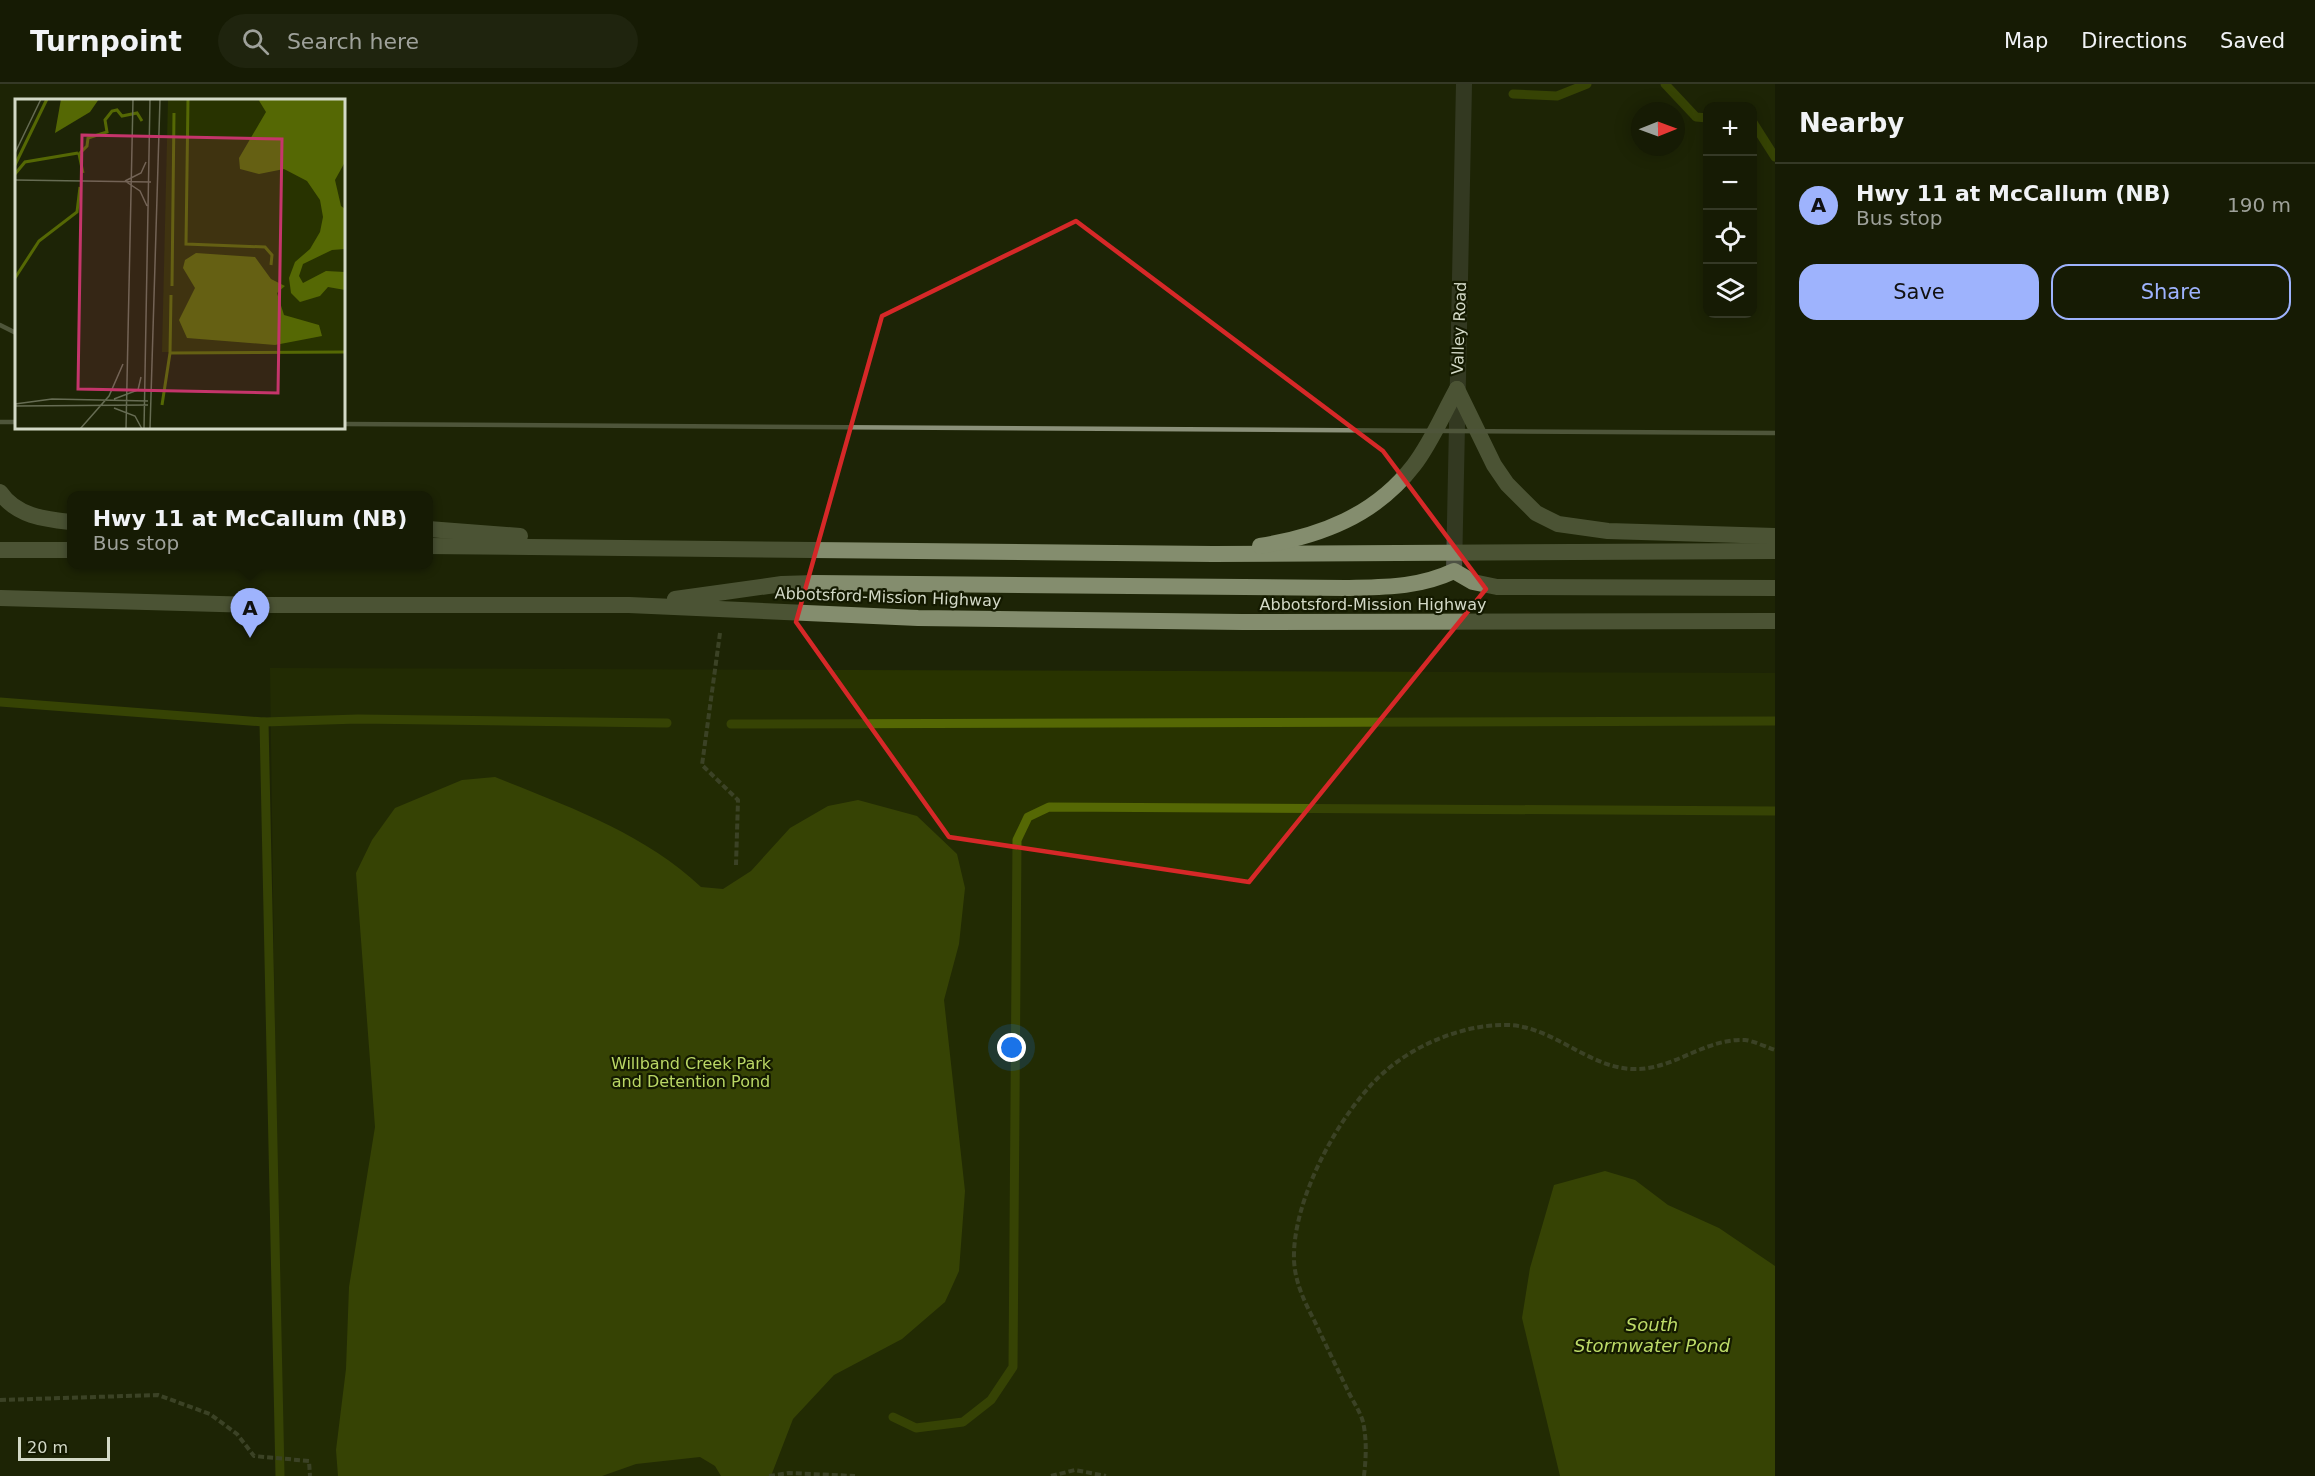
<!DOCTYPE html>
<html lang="en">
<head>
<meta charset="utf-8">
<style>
	:root { --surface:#161b04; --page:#1f240e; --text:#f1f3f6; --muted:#9ea19a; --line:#353926; --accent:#9eb3fd }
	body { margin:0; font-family:"DejaVu Sans",sans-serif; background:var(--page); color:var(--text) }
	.controls { position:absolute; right:18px; top:18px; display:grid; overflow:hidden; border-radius:12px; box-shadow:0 3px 15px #0003 }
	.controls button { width:54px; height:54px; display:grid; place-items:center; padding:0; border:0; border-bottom:2px solid var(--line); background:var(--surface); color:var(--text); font:30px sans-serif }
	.compass { position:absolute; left:1631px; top:18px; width:54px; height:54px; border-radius:50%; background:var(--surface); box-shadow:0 3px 15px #0003; rotate:89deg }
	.scale { position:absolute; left:18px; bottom:15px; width:92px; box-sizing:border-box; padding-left:6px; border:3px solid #d3d9c7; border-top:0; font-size:16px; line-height:21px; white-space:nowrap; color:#d3d9c7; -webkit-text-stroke:4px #141a00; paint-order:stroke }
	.you { position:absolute; left:1012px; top:964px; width:21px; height:21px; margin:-15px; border:4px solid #fff; border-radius:50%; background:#1a73e8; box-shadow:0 0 0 9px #1a73e833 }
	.badge { display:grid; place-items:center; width:39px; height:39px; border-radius:50%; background:var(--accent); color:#111; font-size:20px; font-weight:700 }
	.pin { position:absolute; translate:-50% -50px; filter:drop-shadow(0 2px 3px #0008) }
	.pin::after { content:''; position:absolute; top:32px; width:21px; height:18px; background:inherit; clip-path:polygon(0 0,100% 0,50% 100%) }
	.popup { position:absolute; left:67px; top:407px; width:366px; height:78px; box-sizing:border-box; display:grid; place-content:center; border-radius:12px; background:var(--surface); filter:drop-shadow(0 2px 4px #0005); font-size:20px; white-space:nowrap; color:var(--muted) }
	.popup b { font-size:22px; color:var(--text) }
	.popup::after { content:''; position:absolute; left:50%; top:100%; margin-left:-12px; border:12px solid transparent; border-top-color:var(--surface) }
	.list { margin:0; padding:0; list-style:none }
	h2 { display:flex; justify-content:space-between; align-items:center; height:78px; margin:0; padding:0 24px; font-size:26px }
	h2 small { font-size:20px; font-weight:400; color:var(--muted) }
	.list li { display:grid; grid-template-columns:39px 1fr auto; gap:18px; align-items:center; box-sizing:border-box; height:84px; padding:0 24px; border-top:2px solid var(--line) }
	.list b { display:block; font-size:22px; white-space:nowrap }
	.list p { margin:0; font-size:20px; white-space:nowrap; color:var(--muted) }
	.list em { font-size:20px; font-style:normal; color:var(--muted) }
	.actions { display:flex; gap:12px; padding:18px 24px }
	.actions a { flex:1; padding:14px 0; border:2px solid var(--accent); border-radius:18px; text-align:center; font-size:21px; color:var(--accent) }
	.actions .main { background:var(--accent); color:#111 }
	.icon { flex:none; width:33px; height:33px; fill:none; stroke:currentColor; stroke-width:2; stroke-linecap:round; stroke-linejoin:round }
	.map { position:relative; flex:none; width:1775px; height:1392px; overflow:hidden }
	header { display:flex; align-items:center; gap:36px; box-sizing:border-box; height:84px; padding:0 30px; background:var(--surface); border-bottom:2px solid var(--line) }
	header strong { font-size:28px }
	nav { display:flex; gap:33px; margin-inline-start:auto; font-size:21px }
	.search { width:420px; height:54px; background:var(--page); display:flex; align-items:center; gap:15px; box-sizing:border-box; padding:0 21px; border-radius:33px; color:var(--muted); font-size:22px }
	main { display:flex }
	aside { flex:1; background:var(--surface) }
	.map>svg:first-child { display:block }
	.green { fill:#283300 }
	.water { fill:#556804 }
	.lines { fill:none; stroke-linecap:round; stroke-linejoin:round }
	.stream { stroke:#556804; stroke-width:9 }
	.path { stroke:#60674d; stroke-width:4; stroke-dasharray:6 3; stroke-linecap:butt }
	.minor { stroke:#4e5244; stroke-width:16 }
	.trunk { stroke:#848d6e; stroke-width:16 }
	.rail { stroke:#8b917a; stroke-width:4.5 }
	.marked { fill:none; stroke:#d62828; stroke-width:4.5; stroke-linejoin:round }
	.labels { text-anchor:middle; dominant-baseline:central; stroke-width:4.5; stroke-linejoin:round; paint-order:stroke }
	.street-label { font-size:16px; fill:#d3d9c7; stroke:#141a00 }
	.park-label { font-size:16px; fill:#bad765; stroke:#141a00 }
	.water-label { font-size:18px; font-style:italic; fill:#bddb68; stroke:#141a00 }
	.inset-river { fill:none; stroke:#556804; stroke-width:3 }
	.inset-road { fill:none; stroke:#666c53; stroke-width:1.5 }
	.view { fill:#c5356b; fill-opacity:0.15; stroke:#c5356b; stroke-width:3 }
	.inset-edge { fill:none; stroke:#d3d9c7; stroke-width:3 }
</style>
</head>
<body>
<header>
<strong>Turnpoint</strong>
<div class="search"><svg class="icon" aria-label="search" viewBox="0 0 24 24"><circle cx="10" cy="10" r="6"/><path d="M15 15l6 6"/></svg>Search here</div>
<nav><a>Map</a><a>Directions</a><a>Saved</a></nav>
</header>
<main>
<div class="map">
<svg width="1775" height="1392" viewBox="0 0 1775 1392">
	<rect width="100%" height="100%" fill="#1d2406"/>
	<path class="green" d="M270 584 1775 589V1392H281Z"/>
	<g class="water">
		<path d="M495 693C567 722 644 749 701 803L723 805 751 787 790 744 828 722 858 716 917 732 957 770 965 804 959 860 944 916 965 1107 959 1187 945 1218 902 1255 834 1291 793 1335 771 1392H721L715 1382 700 1373 636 1380 602 1392H338L336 1366 346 1285 349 1203 375 1043 356 789 372 756 395 724 462 696Z"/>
		<path d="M1605 1087 1635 1096 1668 1121 1719 1144 1775 1182V1392H1560L1522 1234 1530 1184 1554 1101Z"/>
	</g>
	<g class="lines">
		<g class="stream">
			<path d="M1665 0 1696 33 1708 34"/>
			<path d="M1513 10 1557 12 1587 0"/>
			<path d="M1752 37 1775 73"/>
			<path d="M0 618 264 638 358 635 667 639"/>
			<path d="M264 638 280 1392"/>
			<path d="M731 640 1775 637"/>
			<path d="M893 1333 916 1344 963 1338 991 1316 1013 1283 1017 756 1028 733 1049 723 1775 727"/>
		</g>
		<g class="path">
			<path d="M720 549 702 681 738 716 736 781"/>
			<path d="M0 1316 158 1311 210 1330 237 1350 254 1372 309 1377 310 1392"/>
			<path d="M769 1392 789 1389 855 1392"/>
			<path d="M1051 1392 1075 1386 1106 1392"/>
			<path d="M1364 1392C1366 1374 1367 1356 1363 1338 1360 1327 1352 1316 1347 1305 1336 1282 1325 1259 1314 1236 1304 1217 1295 1198 1294 1176 1292 1117 1338 1031 1381 991 1412 962 1461 941 1504 941 1551 940 1586 983 1632 985 1673 987 1704 954 1745 956 1754 957 1766 963 1775 966"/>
		</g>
		<path class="minor" d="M1454 487 1464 0"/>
		<g class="trunk">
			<path d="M1457 305 1494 381 1507 400 1536 429 1558 440 1608 447 1775 452"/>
			<path d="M0 408C16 432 44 435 71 438"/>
			<path d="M428 445 520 452"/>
			<path d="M428 462 1213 470 1775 467"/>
			<path d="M1260 462C1320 452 1375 432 1414 381 1431 359 1443 330 1457 305"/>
			<path d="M0 466H71"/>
			<path d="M0 514 257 521H629L918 534 1242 538 1775 537"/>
			<path d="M675 515 782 500 815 499 1345 504C1383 503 1418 504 1454 487L1473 498 1497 503 1775 504"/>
		</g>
		<g class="rail">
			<path d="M0 241 16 249"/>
			<path d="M0 338H16"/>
			<path d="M344 340 1775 349"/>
		</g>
	</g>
	<path d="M0 0H1775V1392H0ZM1076 137 1383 367 1486 505 1249 798 949 753 796 538 882 232Z" fill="#1d2406" fill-opacity=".55" fill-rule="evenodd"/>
	<path class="marked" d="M1076 137 1383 367 1486 505 1249 798 949 753 796 538 882 232Z"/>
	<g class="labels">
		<g class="street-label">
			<text transform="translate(1459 244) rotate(-88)">Valley Road</text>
			<text transform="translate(888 513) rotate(2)">Abbotsford-Mission Highway</text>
			<text x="1373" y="520">Abbotsford-Mission Highway</text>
		</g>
		<g class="park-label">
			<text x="691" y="979">Willband Creek Park<tspan x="691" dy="18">and Detention Pond</tspan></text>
		</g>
		<g class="water-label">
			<text x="1652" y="1240">South<tspan x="1652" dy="21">Stormwater Pond</tspan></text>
		</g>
	</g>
	<g transform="translate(15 15)">
		<rect width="330" height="330" fill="#1d2406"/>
		<path d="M153 0H330V254L147 253Z" fill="#283300"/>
		<path d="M46 0H84L75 13 40 34ZM243 0H330V63L320 81 326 107 330 110V150L317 151 288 165 284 177 288 184 311 172 330 173V191L313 188 305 197 285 203 276 194 274 179 280 163 295 150 305 133 308 118 305 101 292 82 269 70 244 75 225 70 224 59 251 13ZM181 154 240 158 256 180 270 187 262 194 269 216 304 226 307 237 260 246 172 239 164 221 180 189 168 169 170 161Z" fill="#556804"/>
		<path class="inset-river" d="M173 0 171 145 250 148 257 156 256 166M0 66 32 0M68 74 64 55 72 47 73 39 92 33 90 21 97 12 102 11 107 17 122 14 127 22M0 75 10 63 63 54M0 179 24 142 62 113 65 88M157 187 159 14M155 254 330 253M147 306 155 254 156 196"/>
		<path class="inset-road" d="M0 54 26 0M0 81 136 83M110 82 126 74 131 63M110 82 125 92 132 107M99 300 123 291 126 278M0 305 37 300 133 302M0 307 133 306M99 309 120 317 127 330M65 330 94 297 108 265M111 330 118 0M129 330 135 0M135 330 145 0"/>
		<path class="view" d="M67 36 267 40 263 294 63 290Z"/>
		<rect width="330" height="330" class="inset-edge"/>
	</g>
</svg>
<div class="controls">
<button>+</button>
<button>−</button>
<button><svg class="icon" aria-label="locate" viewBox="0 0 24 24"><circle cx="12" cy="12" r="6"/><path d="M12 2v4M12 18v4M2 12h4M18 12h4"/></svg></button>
<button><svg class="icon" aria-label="layers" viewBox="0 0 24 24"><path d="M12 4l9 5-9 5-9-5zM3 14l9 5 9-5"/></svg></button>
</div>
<svg class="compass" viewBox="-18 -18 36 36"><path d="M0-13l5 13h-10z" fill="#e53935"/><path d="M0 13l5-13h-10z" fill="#9ea19a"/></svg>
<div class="scale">20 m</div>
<div class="you"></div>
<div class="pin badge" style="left:250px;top:554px">A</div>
<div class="popup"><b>Hwy 11 at McCallum (NB)</b>Bus stop</div>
</div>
<aside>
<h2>Nearby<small></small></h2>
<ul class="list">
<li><span class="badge">A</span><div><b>Hwy 11 at McCallum (NB)</b><p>Bus stop</p></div><em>190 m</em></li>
</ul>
<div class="actions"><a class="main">Save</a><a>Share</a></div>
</aside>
</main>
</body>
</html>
